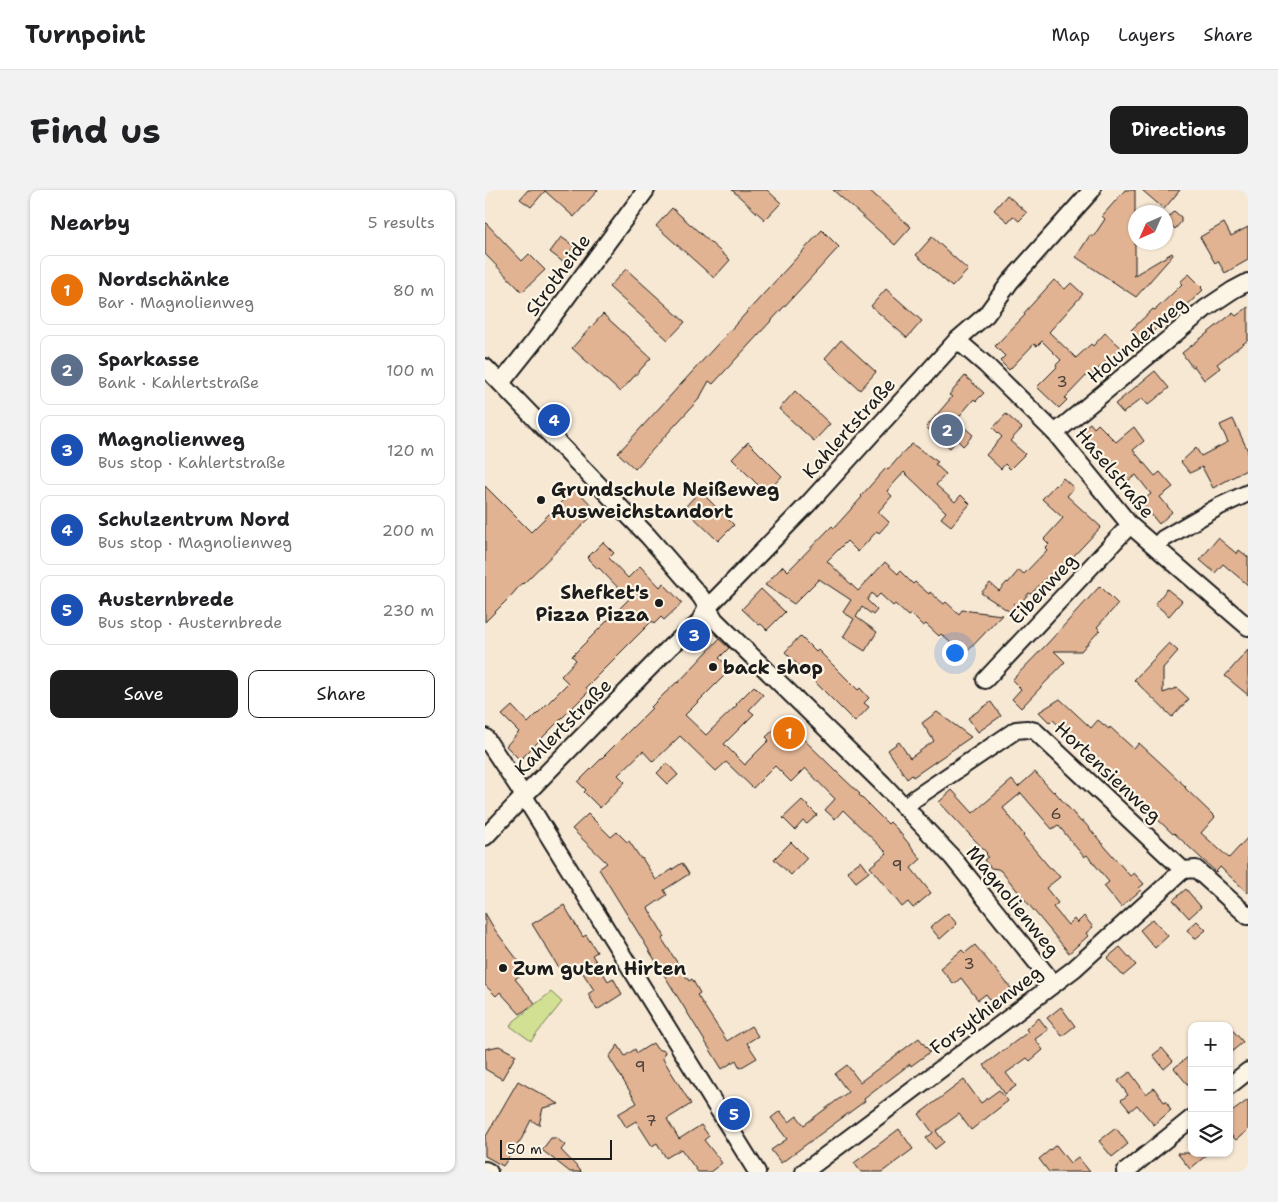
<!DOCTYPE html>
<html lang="en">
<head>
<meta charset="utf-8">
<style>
	:root { --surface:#fff; --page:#f2f2f2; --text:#202124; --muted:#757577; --line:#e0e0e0; --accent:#1c1c1c }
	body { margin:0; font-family:"Shantell Sans",sans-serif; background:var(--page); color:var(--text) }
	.controls { position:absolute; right:15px; bottom:15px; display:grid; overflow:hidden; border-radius:10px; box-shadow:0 1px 4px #0004 }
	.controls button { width:45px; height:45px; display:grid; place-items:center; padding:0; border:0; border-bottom:1px solid var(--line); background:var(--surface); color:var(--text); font:25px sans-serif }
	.compass { position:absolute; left:643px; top:15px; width:45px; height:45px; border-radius:50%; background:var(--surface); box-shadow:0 1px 4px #0004; rotate:225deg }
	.scale { position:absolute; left:15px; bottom:12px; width:112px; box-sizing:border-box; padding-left:5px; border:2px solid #1c1c1c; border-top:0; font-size:14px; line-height:18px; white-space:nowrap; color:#1c1c1c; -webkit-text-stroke:4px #fcf5e5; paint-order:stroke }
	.you { position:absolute; left:469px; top:462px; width:18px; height:18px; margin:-12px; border:4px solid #fff; border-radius:50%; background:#1a73e8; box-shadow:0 0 0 8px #1a73e833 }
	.badge { display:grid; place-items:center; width:32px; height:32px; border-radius:50%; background:var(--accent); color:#fff; font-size:16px; font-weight:700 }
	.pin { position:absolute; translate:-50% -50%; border:2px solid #fff; box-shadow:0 1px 5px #0006 }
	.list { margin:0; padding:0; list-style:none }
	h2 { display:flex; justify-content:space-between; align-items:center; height:65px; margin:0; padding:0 20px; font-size:21px }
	h2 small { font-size:16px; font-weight:400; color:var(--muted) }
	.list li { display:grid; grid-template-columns:32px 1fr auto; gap:15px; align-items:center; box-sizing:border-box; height:70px; margin:0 10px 10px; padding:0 10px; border:1px solid var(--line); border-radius:10px }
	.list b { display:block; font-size:19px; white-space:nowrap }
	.list p { margin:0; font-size:16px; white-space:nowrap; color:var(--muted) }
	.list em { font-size:16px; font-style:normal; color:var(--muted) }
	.actions { display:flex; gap:10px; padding:15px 20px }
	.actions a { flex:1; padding:11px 0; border:1px solid var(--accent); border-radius:10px; text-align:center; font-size:18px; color:var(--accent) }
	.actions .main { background:var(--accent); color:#fff }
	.icon { flex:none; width:28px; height:28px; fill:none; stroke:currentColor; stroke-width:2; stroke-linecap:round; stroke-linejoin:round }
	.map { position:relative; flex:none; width:763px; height:982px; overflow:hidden; border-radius:10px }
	header { display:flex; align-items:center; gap:30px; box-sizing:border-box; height:70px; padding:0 25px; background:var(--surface); border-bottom:1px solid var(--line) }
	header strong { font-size:24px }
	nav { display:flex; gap:28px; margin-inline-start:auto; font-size:18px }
	.intro { display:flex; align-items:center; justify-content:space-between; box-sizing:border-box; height:120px; padding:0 30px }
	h1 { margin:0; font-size:35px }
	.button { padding:12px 22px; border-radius:10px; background:var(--accent); color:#fff; font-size:18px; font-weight:700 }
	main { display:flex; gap:30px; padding:0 30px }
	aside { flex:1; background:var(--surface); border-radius:10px; box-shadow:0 1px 4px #0004 }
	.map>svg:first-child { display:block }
	.green { fill:#d1e093; stroke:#767e58 }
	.building { fill:#e1b392; stroke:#1c1c1c }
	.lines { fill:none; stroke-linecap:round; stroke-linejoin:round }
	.street-casing { stroke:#1c1c1c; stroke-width:20 }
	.street { stroke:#fcf5e5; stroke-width:16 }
	.poi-dot { fill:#1c1c1c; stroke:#fcf5e5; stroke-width:2 }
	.labels { text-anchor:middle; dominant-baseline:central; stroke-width:4.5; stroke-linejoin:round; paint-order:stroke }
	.number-label { font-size:16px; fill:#4d423a }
	.street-label { font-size:19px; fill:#1c1c1c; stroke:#fcf5e5 }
	.poi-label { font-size:19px; font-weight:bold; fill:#1c1c1c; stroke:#fcf5e5; text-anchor:start }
</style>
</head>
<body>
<header>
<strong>Turnpoint</strong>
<nav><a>Map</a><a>Layers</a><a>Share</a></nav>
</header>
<div class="intro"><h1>Find us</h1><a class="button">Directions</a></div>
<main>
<aside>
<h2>Nearby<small>5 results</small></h2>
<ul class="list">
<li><span class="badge" style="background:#e8710a">1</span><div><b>Nordschänke</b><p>Bar · Magnolienweg</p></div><em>80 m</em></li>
<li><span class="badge" style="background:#5c6f8a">2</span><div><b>Sparkasse</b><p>Bank · Kahlertstraße</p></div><em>100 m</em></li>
<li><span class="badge" style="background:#1a4fb4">3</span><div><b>Magnolienweg</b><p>Bus stop · Kahlertstraße</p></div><em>120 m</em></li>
<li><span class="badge" style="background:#1a4fb4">4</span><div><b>Schulzentrum Nord</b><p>Bus stop · Magnolienweg</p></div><em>200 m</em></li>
<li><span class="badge" style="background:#1a4fb4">5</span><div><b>Austernbrede</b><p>Bus stop · Austernbrede</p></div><em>230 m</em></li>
</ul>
<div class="actions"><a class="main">Save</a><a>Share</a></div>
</aside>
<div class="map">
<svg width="763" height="982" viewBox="0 0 763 982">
	<rect width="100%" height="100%" fill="#f7e8d4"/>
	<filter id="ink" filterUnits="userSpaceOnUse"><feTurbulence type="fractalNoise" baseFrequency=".02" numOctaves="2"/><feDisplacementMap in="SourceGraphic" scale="10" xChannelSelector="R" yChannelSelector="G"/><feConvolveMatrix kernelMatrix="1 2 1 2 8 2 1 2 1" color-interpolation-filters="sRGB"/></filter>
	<g filter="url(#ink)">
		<path class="green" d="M66 802 77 812 46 851 25 836 29 831Z"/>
		<g class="building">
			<path d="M43 0H113L89 27 60 1 46 17 35 9Z"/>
			<path d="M247 0H282L296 13 280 30Z"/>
			<path d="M348 0H384L426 37 410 55Z"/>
			<path d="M640 0H650V83L648 86 687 63 688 65 651 107 591 67 605 45 608 47 620 29 617 26Z"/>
			<path d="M657 0H695L679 19Z"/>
			<path d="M522 5 542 23 534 31 528 26 523 32 509 20Z"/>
			<path d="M187 18 245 70 229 88 171 36Z"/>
			<path d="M689 21 696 27V32L690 39 681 30Z"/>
			<path d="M0 32 37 71 44 64 60 80 37 102 0 64Z"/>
			<path d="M739 33 746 46 763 37V70L740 83 733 71 730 73 715 47Z"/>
			<path d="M337 40 354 57 228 194 224 191 214 209 150 279 133 263Z"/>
			<path d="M76 47 89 56 78 72 65 62Z"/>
			<path d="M447 47 483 80 467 97 431 65Z"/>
			<path d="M141 79 200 132 183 150 124 97Z"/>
			<path d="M704 84 717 97 716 98 718 100 694 123 689 117 675 132 670 140 665 144 664 143 657 150 646 140 668 119 670 120 687 104 697 94 695 92Z"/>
			<path d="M569 90 580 99 586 93 598 104 564 142 591 168 606 154 608 156 620 143 637 158 624 172 622 170 605 187 602 185 580 208 582 210 574 218 552 197 572 177 571 175 576 170 557 151 552 156 549 154 524 180 515 171 520 166 510 156 540 125 539 123Z"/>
			<path d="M401 99 437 131 422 148 386 116Z"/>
			<path d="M763 117V150L732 174 735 178 719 190 709 176 707 177 697 163 748 123 751 126Z"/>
			<path d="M118 124 166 168 135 202 87 158Z"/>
			<path d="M356 150 391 182 375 200 340 168Z"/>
			<path d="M670 181 684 198 663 215 657 208 638 223 630 214Z"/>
			<path d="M480 186 499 203 491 211 489 209 471 230 488 245 478 256 472 250 465 258 441 237 467 207 464 205Z"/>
			<path d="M310 201 345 234 329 251 294 219Z"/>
			<path d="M521 224 537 238 525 251 540 264 525 279 520 274 516 279 501 265 517 247 508 238Z"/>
			<path d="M748 229 763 261V279L728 298 717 277 705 283 696 272 711 258 716 266 743 252 735 235Z"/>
			<path d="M605 233 609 238 613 234 631 252 649 237 659 251 648 260 670 286 675 282 688 297 675 307 687 322 674 334 656 312 666 304 651 285 640 293 619 268 618 269 616 267 599 246 600 245 596 240Z"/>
			<path d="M263 252 297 286 281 303 247 269Z"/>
			<path d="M427 254 453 272 450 274 461 284 451 295 470 312 476 305 485 314 466 336 456 328 461 322 419 282 402 301 407 306 393 322 404 332 394 343 392 341 373 362 362 351 342 371 373 401 400 372 413 384 415 381 428 394 430 392 444 404 445 402 459 414 461 412 474 424 477 420 517 425 479 465 456 444 454 446 441 434 438 436 426 424 423 426 410 414 408 416 395 404 391 408 387 403 382 410 392 420 388 425 377 417 371 427 392 442 380 461 358 447 369 429 358 422 366 410 334 389 309 414 280 395 298 376 303 381 347 336 349 338 377 307 376 306 401 278 403 280 422 258H423Z"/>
			<path d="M578 288 589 298 582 306 616 337 581 374 579 373 568 385 566 383 546 404 544 403 532 417 528 413 534 420 530 425 496 403 505 393 514 401 522 392 523 393 534 380 539 384 562 360 560 358 564 354 559 349 578 328 557 309 570 295 571 296Z"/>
			<path d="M0 296 46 342 90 298 112 321 38 394 37 393 25 407 0 432Z"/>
			<path d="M215 301 249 335 233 351 199 318Z"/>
			<path d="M733 348 752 364 754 360 763 367V395L738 374 730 383 715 370Z"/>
			<path d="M118 352 129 363 124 368 143 388 155 376 175 397 178 393 197 413 179 430 176 427 169 434 167 431 101 497 104 501 35 570 21 556 34 542 17 525 27 516 43 533 83 493 76 486 91 470 87 466 144 409 114 378 113 379 102 368Z"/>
			<path d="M615 396 633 414 612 437 615 440 596 461H569L580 472 536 518 527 509 536 499 527 490 562 454Z"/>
			<path d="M276 399 300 422 282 440 276 434 274 435 257 419Z"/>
			<path d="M682 399 697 411 684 426 670 414Z"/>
			<path d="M315 446 331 462 333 460 373 500 375 498 384 508 379 513 384 517 370 532 300 462Z"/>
			<path d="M234 449 244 458 234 468 245 478 238 485 239 486 200 525 221 545 252 515 251 514 269 496 278 505 264 520 269 524 239 554 260 575 262 572 284 550 281 547 299 530 356 586 375 604 374 605 403 634 405 632 412 639 436 669 426 678 446 703 428 718 423 712 417 717 385 677 402 663 358 620 350 629 340 620 350 609 320 578 306 592 290 576 268 598 241 572 231 581 195 546 168 572 158 561 133 585 140 592 115 618 99 602 101 600 93 592 167 518 166 517 179 504 192 492 193 493Z"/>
			<path d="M684 453 693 461 678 478V503L692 498 704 509 687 527 649 490Z"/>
			<path d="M763 460V505L740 486Z"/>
			<path d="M575 509 606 538 613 530 624 539 625 537 649 559 654 553 680 577 701 597 700 598 730 627 716 643 744 668 763 647V703L735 677 731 682 689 643 688 644 568 530 565 533 554 522Z"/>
			<path d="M506 512 516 526 493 542 483 528Z"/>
			<path d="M452 522 486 547 428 587 427 585 422 589 403 560 414 552 425 568 449 551 437 533Z"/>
			<path d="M182 573 193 585 183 594 172 583Z"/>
			<path d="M550 582 568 602 569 601 596 632 598 631 645 686 649 683 659 694 654 698 656 700 636 717 619 696 624 692 602 665 599 667 573 635 567 639 536 603 518 618 539 645 538 646 565 678H567L575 687 561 698 573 713 568 717 583 735 589 729 592 733 599 726 608 737 601 743 603 746 584 763 516 681 513 679 506 678 499 670 503 667 501 664 502 663 454 612 467 600 488 623 527 590 533 597Z"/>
			<path d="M317 610 332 625 322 634 318 631 310 640 298 628Z"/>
			<path d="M103 624 126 647 132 642 142 652 144 651 156 669 157 668 171 690 197 673 204 684 179 700 182 705 163 718 180 747 177 749 204 791 207 789 215 803 212 805 242 851 266 836 273 846 262 853 272 868 255 878 251 870 237 879 114 679 122 673 87 639Z"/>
			<path d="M306 652 322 668 306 685 289 669Z"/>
			<path d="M376 671 384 682 371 692 362 681Z"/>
			<path d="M701 699 716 717 704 728 688 710Z"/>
			<path d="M79 715 98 747 101 745 112 762 107 765 123 791 128 788 137 804 112 820 103 804 109 800 92 774 77 783 47 734Z"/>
			<path d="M0 723 10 740 41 781 30 789 50 813 35 824 15 802 11 806 0 795Z"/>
			<path d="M463 723 472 734 455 749 445 737Z"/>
			<path d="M668 729 683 746 670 758 655 740Z"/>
			<path d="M712 731 721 740 710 749 702 740Z"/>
			<path d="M490 755 526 798 507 812 501 804 493 810 476 788 469 794 455 778 477 760 480 763Z"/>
			<path d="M635 757 651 775 638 786 622 768Z"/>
			<path d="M576 817 590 836 577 846 562 828Z"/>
			<path d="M554 828 563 840 550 849 558 860 545 871 542 868 521 883 531 896 520 904 499 875 543 842 541 839Z"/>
			<path d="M744 836 758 852 744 864Z"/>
			<path d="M434 848 445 862 426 876 425 874 379 909 380 911 296 973 286 960 302 949 286 928 295 921 304 932 312 926 319 935 363 902 350 884 362 875 375 892Z"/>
			<path d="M168 853 172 859 180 861 178 869 206 914 182 929 194 949 216 935 224 946 219 950 237 973 225 982H213L196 959 181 968 172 953 167 956 151 931 141 937 133 924 152 913 124 867 133 855 140 866 150 859 152 863Z"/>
			<path d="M14 856 31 865 17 889 0 879V859Z"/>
			<path d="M677 858 688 871 679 879 668 865Z"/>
			<path d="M707 864V900L689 878Z"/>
			<path d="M645 882 661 904 669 898 679 912 681 911 686 920 669 935 652 915 645 921 636 910 643 905 633 891Z"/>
			<path d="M479 890 496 913 514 900 523 911 486 940 474 924 451 941 459 952 450 959 441 948 448 943 434 924Z"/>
			<path d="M33 891 74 914 58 918 54 935 46 930 37 948 18 976 0 966V948Z"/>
			<path d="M763 910V940L751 950 744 943V924Z"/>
			<path d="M631 938 643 954 627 967 614 951Z"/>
			<path d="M414 939 428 959 397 982H376L369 973Z"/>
			<path d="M66 948H71L80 955 76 960 96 981V982H85L57 960Z"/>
			<path d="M571 955 585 973 593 967 605 982H564L554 969Z"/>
			<path d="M692 963H724L705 979Z"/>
		</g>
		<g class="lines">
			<g class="street-casing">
				<g id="street">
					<path d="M472 150 501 175 570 243 645 335 763 437"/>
					<path d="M0 177 163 346 216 407 230 430 398 594 467 667 569 794"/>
					<path d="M16 193 51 149 161 0"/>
					<path d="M570 243 721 118 748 100 763 92"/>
					<path d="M671 357 678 349 733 317 763 303"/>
					<path d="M500 490 645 335"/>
					<path d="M0 547 32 595 272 982"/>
					<path d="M421 617 429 609 531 540 542 539 550 541 698 680 711 679 763 726"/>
					<path d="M0 647 39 606 186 456 213 434 222 418 323 314 472 150 501 125 525 92 607 0"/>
					<path d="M744 896 763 881"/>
					<path d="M0 980 4 982"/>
					<path d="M319 982 589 779 698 680"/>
					<path d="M640 982 707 928"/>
				</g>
			</g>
			<use href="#street" class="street"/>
		</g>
	</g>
	<g class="poi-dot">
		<circle cx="56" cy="310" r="5"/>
		<circle cx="174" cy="413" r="5"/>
		<circle cx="228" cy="477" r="5"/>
		<circle cx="18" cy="778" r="5"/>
	</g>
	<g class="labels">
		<g class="number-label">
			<text x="577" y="191">3</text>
			<text x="571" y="623">6</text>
			<text x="412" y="675">9</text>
			<text x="484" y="773">3</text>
			<text x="155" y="876">9</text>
			<text x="166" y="930">7</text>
		</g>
		<g class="street-label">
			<text transform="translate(73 85) rotate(-54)">Strotheide</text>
			<text transform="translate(652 150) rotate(-40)">Holunderweg</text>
			<text transform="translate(364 238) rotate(-48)">Kahlertstraße</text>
			<text transform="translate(630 283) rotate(50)">Haselstraße</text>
			<text transform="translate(558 399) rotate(-47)">Eibenweg</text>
			<text transform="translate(78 537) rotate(-45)">Kahlertstraße</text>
			<text transform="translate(623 582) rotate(43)">Hortensienweg</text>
			<text transform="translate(528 711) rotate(51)">Magnolienweg</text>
			<text transform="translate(501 820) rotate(-37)">Forsythienweg</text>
		</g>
		<g class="poi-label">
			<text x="66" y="299">Grundschule Neißeweg<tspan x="66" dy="22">Ausweichstandort</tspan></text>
			<text x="164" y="402" text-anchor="end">Shefket's<tspan x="164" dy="22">Pizza Pizza</tspan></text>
			<text x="238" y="477">back shop</text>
			<text x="28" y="778">Zum guten Hirten</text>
		</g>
	</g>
</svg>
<div class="controls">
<button>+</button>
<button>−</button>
<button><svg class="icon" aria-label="layers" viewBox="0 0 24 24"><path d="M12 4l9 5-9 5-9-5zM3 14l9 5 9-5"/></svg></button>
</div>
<svg class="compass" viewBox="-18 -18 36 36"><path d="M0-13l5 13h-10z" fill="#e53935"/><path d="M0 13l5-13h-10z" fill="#757577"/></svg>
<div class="scale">50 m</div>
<div class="you"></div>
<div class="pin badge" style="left:304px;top:543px;background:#e8710a">1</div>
<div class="pin badge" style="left:462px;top:240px;background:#5c6f8a">2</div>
<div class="pin badge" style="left:209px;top:445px;background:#1a4fb4">3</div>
<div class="pin badge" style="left:69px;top:230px;background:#1a4fb4">4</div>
<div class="pin badge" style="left:249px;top:924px;background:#1a4fb4">5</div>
</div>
</main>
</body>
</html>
